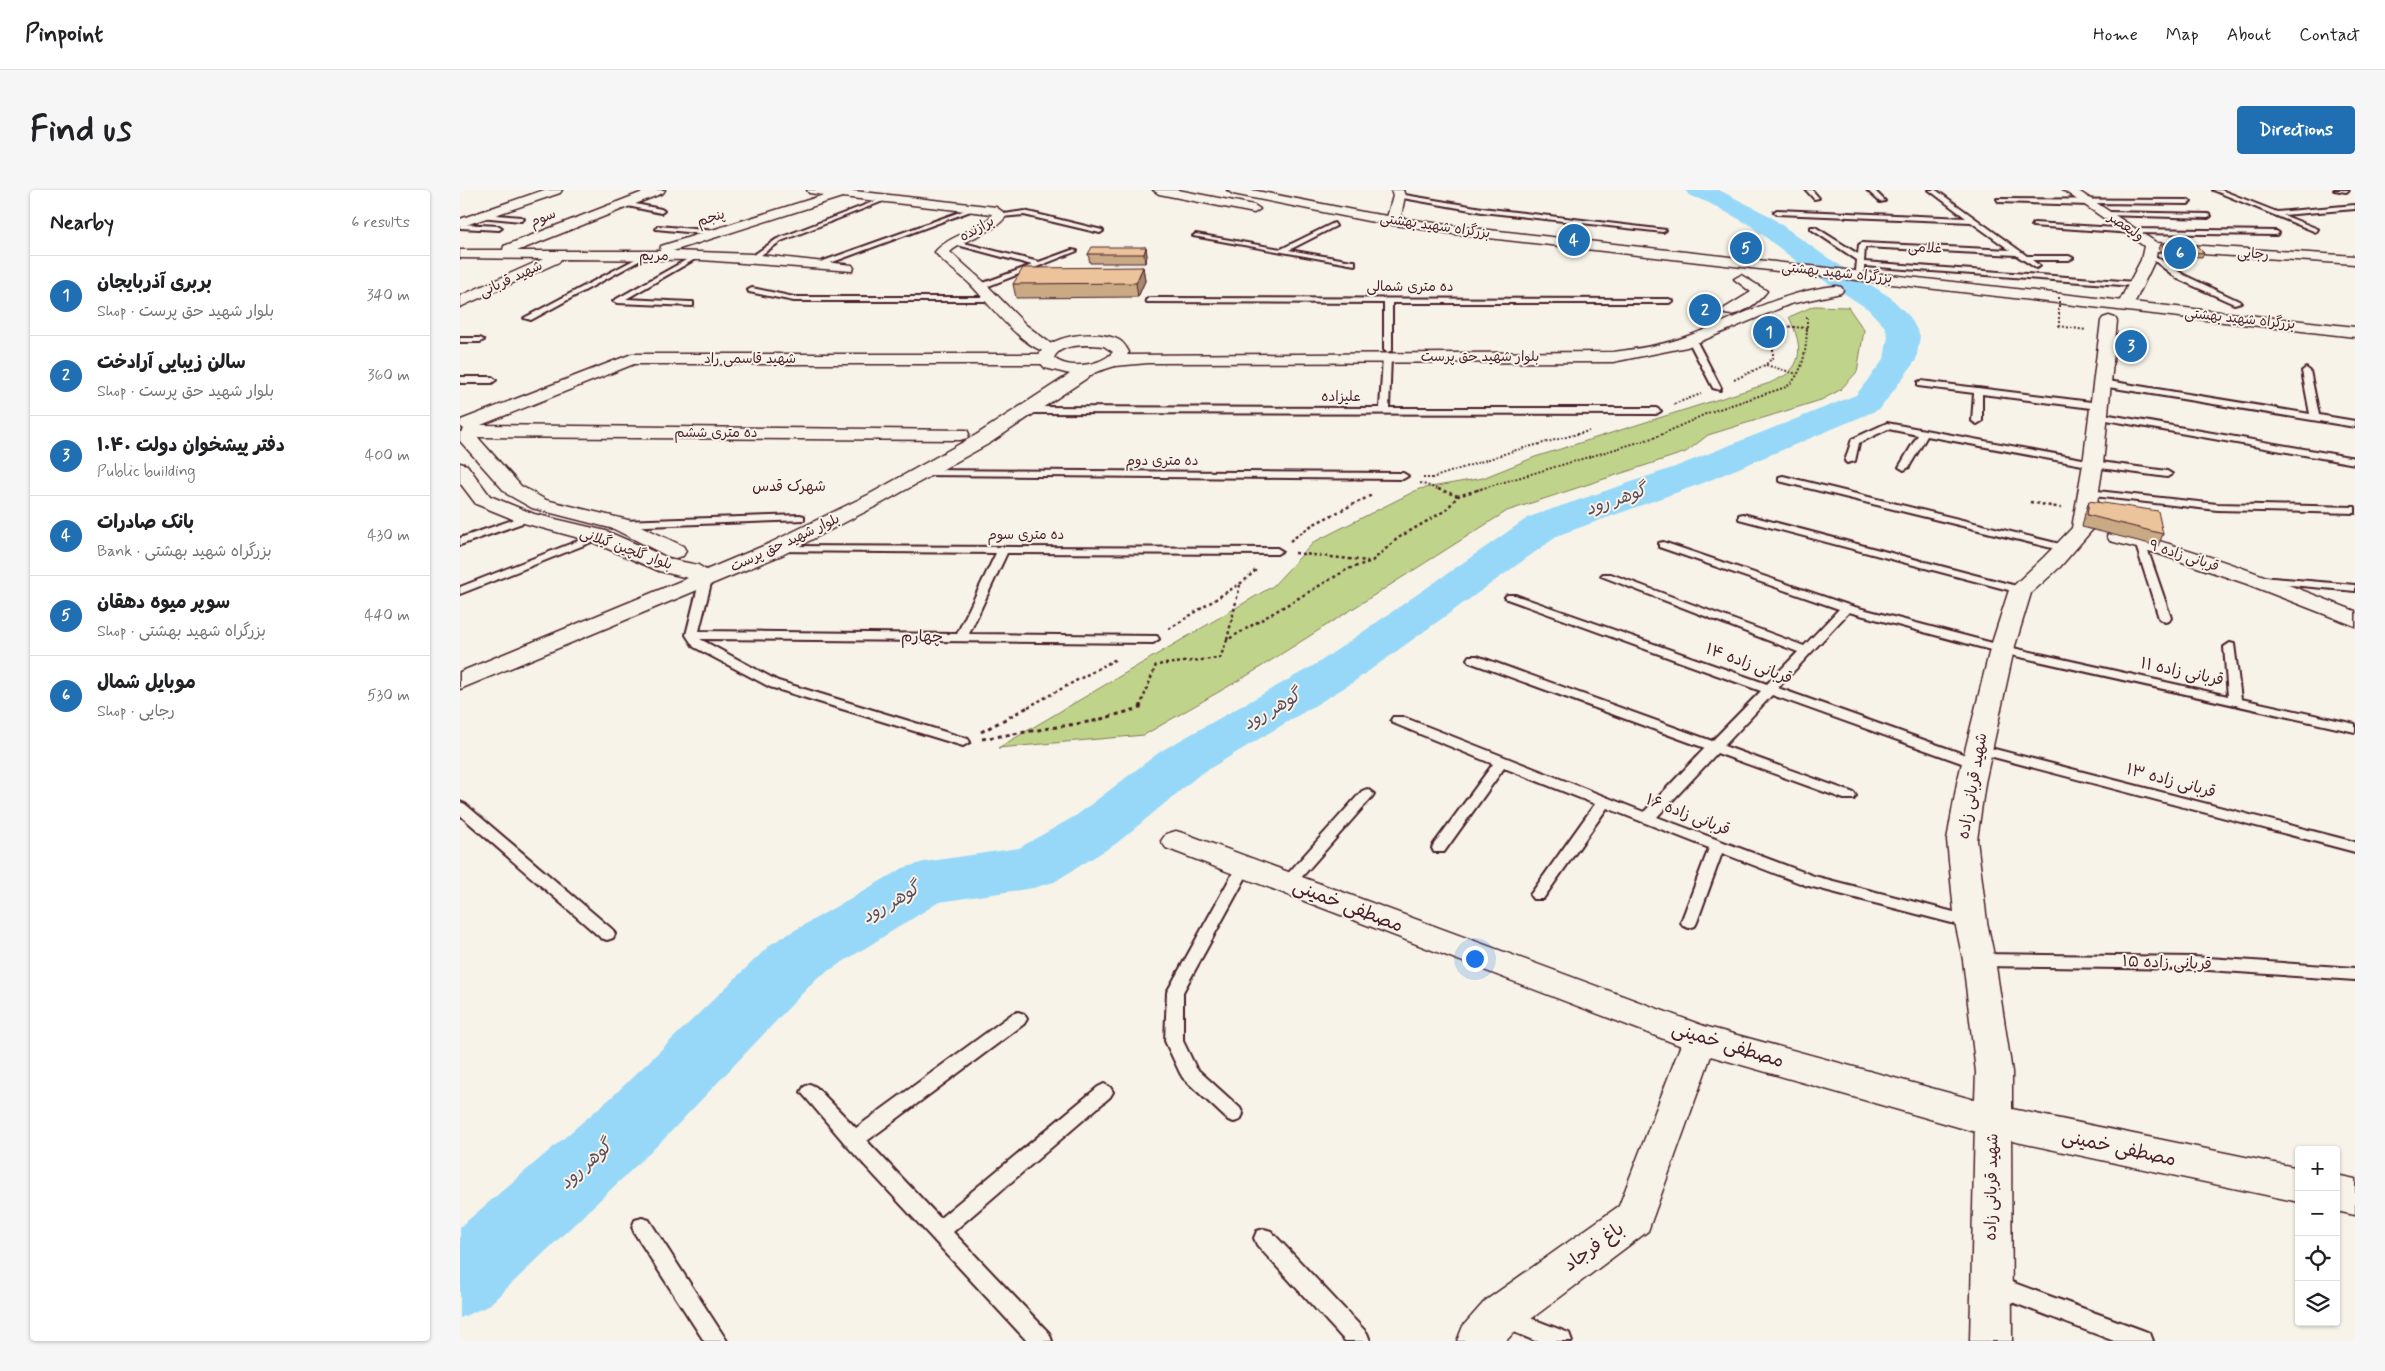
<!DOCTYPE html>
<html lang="en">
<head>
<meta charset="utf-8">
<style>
	:root { --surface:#fff; --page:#f6f6f6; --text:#202124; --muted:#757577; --line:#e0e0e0; --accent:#1f6fb2 }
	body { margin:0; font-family:Mynerve,"Playpen Sans Arabic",sans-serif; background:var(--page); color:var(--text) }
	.controls { position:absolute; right:15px; bottom:15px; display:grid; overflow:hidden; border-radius:5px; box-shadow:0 1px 4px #0004 }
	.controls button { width:45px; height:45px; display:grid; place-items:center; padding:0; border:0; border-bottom:1px solid var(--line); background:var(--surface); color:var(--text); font:25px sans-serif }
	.you { position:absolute; left:1014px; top:768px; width:18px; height:18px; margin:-12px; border:4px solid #fff; border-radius:50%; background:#1a73e8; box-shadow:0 0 0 8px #1a73e833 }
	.badge { display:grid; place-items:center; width:32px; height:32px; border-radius:50%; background:var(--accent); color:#fff; font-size:16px; font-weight:700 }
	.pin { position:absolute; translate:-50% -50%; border:2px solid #fff; box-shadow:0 1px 5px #0006 }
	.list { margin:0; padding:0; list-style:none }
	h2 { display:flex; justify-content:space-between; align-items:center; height:65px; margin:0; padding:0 20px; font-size:21px }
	h2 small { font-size:16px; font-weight:400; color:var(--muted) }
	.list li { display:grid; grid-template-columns:32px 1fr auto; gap:15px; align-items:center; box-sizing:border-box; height:80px; padding:0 20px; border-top:1px solid var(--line) }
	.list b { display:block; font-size:19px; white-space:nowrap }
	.list p { margin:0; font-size:16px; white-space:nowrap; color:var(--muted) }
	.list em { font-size:16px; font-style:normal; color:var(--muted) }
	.icon { flex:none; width:28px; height:28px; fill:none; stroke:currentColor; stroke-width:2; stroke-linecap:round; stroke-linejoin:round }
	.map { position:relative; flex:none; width:1895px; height:1151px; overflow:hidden; border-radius:5px }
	header { display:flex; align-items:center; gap:30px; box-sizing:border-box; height:70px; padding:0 25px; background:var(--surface); border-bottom:1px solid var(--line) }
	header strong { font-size:24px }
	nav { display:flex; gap:28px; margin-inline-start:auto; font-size:18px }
	.intro { display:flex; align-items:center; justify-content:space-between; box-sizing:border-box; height:120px; padding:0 30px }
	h1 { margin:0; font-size:35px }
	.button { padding:12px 22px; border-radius:5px; background:var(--accent); color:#fff; font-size:18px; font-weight:700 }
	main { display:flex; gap:30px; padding:0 30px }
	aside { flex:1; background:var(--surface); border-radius:5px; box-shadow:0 1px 4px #0004 }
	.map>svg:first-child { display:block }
	.green { fill:#bfd48a; stroke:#847a5a }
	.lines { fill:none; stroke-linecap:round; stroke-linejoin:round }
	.river { fill:#97d8f9; fill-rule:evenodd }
	.lane-casing { stroke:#4a1f2b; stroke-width:4 }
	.street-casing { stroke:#4a1f2b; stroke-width:3 }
	.secondary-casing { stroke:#4a1f2b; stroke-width:3 }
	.highway-casing { stroke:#4a1f2b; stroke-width:3 }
	.path-far2 { stroke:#4a1f2b; stroke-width:2; stroke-dasharray:2 2; stroke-linecap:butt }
	.path-far1 { stroke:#4a1f2b; stroke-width:2.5; stroke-dasharray:3 3; stroke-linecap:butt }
	.path { stroke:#4a1f2b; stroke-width:3; stroke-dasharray:4 4; stroke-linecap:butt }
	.lane { fill:#f7f3e8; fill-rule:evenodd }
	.street { fill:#f7f3e8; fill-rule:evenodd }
	.secondary { fill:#f7f3e8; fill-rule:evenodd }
	.highway { fill:#f7f3e8; fill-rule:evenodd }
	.path-bridge { stroke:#4a1f2b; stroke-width:2; stroke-dasharray:2 2; stroke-linecap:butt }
	.wall { fill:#caa985; stroke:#4a1f2b }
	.shaded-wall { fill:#a4896c; stroke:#4a1f2b }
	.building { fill:#ebc49b; stroke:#4a1f2b }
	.labels { text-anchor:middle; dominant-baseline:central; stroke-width:4; stroke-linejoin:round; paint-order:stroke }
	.far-street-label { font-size:14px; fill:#4a1f2b; stroke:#f7f3e8 }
	.far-neighbourhood-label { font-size:15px; fill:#4a1f2b; stroke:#f7f3e8 }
	.street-label { font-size:16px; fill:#4a1f2b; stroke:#f7f3e8 }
	.water-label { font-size:18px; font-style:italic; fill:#5d4d5e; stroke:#f7f3e8 }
	.near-street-label { font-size:19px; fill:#4a1f2b; stroke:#f7f3e8 }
</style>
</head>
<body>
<header>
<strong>Pinpoint</strong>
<nav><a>Home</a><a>Map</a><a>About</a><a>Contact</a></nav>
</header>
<div class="intro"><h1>Find us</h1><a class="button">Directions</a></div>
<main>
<aside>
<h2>Nearby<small>6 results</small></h2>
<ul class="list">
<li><span class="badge">1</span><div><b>بربری آذربایجان</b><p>Shop · بلوار شهید حق پرست</p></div><em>340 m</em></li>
<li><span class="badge">2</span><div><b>سالن زیبایی آرادخت</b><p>Shop · بلوار شهید حق پرست</p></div><em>360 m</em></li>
<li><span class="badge">3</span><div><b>دفتر پیشخوان دولت ۱۰۴۰</b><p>Public building</p></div><em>400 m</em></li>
<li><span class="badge">4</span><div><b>بانک صادرات</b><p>Bank · بزرگراه شهید بهشتی</p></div><em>430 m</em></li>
<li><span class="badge">5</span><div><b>سوپر میوه دهقان</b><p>Shop · بزرگراه شهید بهشتی</p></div><em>440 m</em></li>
<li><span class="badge">6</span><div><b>موبایل شمال</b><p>Shop · رجایی</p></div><em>530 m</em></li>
</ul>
</aside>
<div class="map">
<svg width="1895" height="1151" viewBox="0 0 1895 1151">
	<rect width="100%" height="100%" fill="#f7f3e8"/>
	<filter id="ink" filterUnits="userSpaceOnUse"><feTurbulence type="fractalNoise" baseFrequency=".02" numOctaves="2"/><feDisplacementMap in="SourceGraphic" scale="10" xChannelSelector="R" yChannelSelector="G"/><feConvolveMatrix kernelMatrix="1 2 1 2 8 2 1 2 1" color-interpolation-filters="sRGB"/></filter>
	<g filter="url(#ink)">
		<path class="green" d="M1354 116 1388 117 1404 140 1397 182 1380 200 1361 210 1248 245 1226 262 1047 321 788 485 684 545 538 558 813 396 854 352 959 299 1023 288 1075 267 1310 193C1317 189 1327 186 1331 180 1345 165 1337 144 1329 127Z"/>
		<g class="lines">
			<path class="river" d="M1225 0H1259L1308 25 1365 66 1430 107 1450 127 1460 146 1456 170 1420 219 1243 293 1099 345 892 493 739 585 657 653 594 692 573 698 479 712 357 788 203 950 28 1116 0 1128V1037L153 906 311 754 443 678 464 672 559 658 617 625 701 561 858 473 1069 327 1215 277 1396 205 1424 169 1428 146 1425 137 1408 119 1345 78 1290 35 1249 13 1229 5Z"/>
			<g class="lane-casing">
				<g id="lane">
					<path d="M1346 0H1352L1359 8 1354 9Z"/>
					<path d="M1407 0H1414L1425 11 1420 12Z"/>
					<path d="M1469 0H1476L1567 66H1609L1613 68 1609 70H1572L1580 76 1576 78 1556 65 1405 57 1404 72 1675 92 1679 94 1675 96 1404 76V81L1400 83 1396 81 1397 70 1351 39V37H1355L1398 64 1399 55 1402 53 1550 60 1511 32 1317 24 1314 22 1317 20 1506 28Z"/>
					<path d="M1753 0H1761L1817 22 1895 15V19L1823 25 1858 39 1856 42Z"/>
					<path d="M1874 0H1889L1886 2Z"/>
					<path d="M939 4 1022 18 1206 40 1203 42 1022 22 937 7Z"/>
					<path d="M426 7 431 8 321 51 294 70 288 69 317 49Z"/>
					<path d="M1537 9 1728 10 1731 12 1728 14 1632 13 1629 15 1539 12Z"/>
					<path d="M165 12 201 19 204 21 201 23 163 15Z"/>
					<path d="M511 18 516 19 362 76 355 74Z"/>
					<path d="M564 21 642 40 643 41 640 43 564 25 541 27 538 25Z"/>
					<path d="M1646 22 1748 24 1751 26 1748 28 1644 25Z"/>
					<path d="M22 24 61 27 64 29 61 31 20 27Z"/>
					<path d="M874 33 876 36 829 60 892 71H895V75L733 46 736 44 821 59Z"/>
					<path d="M1574 33 1673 39 1816 41 1819 43 1816 45 1673 43 1572 36Z"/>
					<path d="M0 34 39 36 42 38 39 40 0 38Z"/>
					<path d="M198 36 257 41 260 43 257 45 196 39Z"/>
					<path d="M492 50 579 72 612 60 617 61 521 99 517 97 518 95 572 75 490 53Z"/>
					<path d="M1689 62 1724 85 1781 112 1774 114 1718 89 1687 65 1686 64Z"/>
					<path d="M183 65 188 66 71 130 64 128Z"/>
					<path d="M235 65 237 66V68L166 109 230 112H233V116L157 113 153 111Z"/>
					<path d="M292 98 334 107H533L537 109 533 111H334L289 102 288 100Z"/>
					<path d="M690 108 1209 109 1213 111 1209 113H932V160L928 162 924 160V113L687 112 686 110Z"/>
					<path d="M0 148H20L24 150 20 152H0Z"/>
					<path d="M1229 148 1236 150 1261 198 1260 200 1253 198 1228 150Z"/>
					<path d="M927 164 931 167 929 218H1196L1201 221 1196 224 565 223 560 220 565 217 920 218 923 167Z"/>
					<path d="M1846 178 1850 181 1859 225 1895 231V237L1642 196 1638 193 1642 190 1850 224 1842 181Z"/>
					<path d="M0 187H32L36 190 32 193H0Z"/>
					<path d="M1461 191 1639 213 1643 216 1639 219 1522 204V231L1517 234 1512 231 1514 203 1458 196V192Z"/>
					<path d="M1638 223 1895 268V274L1635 228 1633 226Z"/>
					<path d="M1427 233 1633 271 1707 281 1712 284 1707 287 1633 277 1467 246 1449 277 1444 280 1439 277 1458 245 1428 239 1399 253 1395 271 1387 273 1385 271 1392 249Z"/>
					<path d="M461 280 943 283 948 286 943 289 458 285V281Z"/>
					<path d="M1323 286 1608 356 1609 358 1604 361 1319 291V287Z"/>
					<path d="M1628 300 1757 314 1895 317V323L1757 320 1624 305 1623 303Z"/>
					<path d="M1283 324 1564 398 1566 400 1560 403 1279 329V325Z"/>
					<path d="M67 325 72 328 71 330 0 355V348Z"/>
					<path d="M340 325 344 326V330L161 337 156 334 161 331Z"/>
					<path d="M138 343 143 346 142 348 0 404V397Z"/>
					<path d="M1680 349 1685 352 1711 428 1709 431 1705 432 1699 428 1675 352Z"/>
					<path d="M1203 352 1391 416 1544 456 1768 506 1764 457 1770 453 1774 454 1781 509 1895 534V542L1542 463 1389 422 1318 498 1520 570 1522 573 1520 576H1510L1312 505 1264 556 1394 603 1396 606 1394 609H1384L1257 563 1197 627 1354 686 1517 728 1519 732 1517 736 1511 738 1345 695 1262 663 1237 732 1235 736 1229 738 1223 736 1221 732 1249 658 1147 618 1083 709H1073L1070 705 1073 701 1135 614 1044 578 984 662H974L972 658 974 654 1033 574 933 533 931 530 933 527H943L1184 622 1245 558 1009 472 1007 469 1009 466H1017L1252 551 1301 501 1047 409 1045 407 1047 405H1055L1307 494 1338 462 1141 386 1143 384H1151L1344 456 1379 419 1199 357V353Z"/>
					<path d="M316 356 817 358 822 361 817 364 547 363 509 444 697 446 699 449 693 453 240 449 318 491 508 549 510 552 503 556 310 497 234 457 226 445 240 389 246 386 252 389 239 441 497 444 536 363 312 361V357Z"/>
					<path d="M1801 387 1895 395V401L1797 392 1795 390Z"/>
					<path d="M1519 555 1895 652V662L1514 562 1512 559Z"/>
					<path d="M907 599 914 604 912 607 833 697H823L820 693 823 689 902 601Z"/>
					<path d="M0 612 5 614 153 740 155 744 153 748 147 750 141 748 0 625Z"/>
					<path d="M784 671 789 672 792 676 723 802V851L736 878 780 918 783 924 780 930 774 932 768 930 723 888 720 883 705 851 707 802 779 672Z"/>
					<path d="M1519 764 1733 767 1895 778V790L1733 779 1519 776 1513 774 1511 770 1513 766Z"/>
					<path d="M558 822 564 824 567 829 564 834 407 951 480 1028 638 897 644 894 650 897 653 902 650 907 493 1042 589 1143 592 1151H567L387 956 341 902 344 897 350 894 356 897 396 938 552 824Z"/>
					<path d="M182 1028 189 1030 267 1151H244L175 1044 172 1037 175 1030Z"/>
					<path d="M804 1039 811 1041 907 1143 910 1151H885L797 1055 794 1048 797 1041Z"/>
					<path d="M1535 1086 1682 1140 1690 1143 1693 1151H1654L1528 1103 1525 1096 1528 1089Z"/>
					<path d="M1047 1119 1109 1143 1112 1151H1075L1040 1136 1036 1129 1040 1122Z"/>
				</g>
			</g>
			<g class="street-casing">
				<g id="street">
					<path d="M84 0H102L100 3 0 37V29Z"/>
					<path d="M188 0H205L203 3 57 61H200L201 56 364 5 349 3 347 0H385L536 17 547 25C534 44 507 47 490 62L524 92 566 135 598 159 596 162C570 169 527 111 510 94 499 83 484 74 475 62 488 45 526 38 532 24L382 7 213 61 291 64 392 75 394 78 392 81 242 70 101 69 99 72 0 117V106L83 69 0 68V60H43L44 56Z"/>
					<path d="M1603 0H1617L1697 53 1895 66V74L1697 61 1695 70 1673 116 1670 119H1660L1657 116 1681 70 1684 56Z"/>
					<path d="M172 164H585L591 165 593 169 591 173 585 174H174L21 235 507 240 509 244 507 248 500 250 12 247 5 245 3 241 4 239 0 236 1 230Z"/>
					<path d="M1658 340C1739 360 1817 390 1895 421V436L1787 394 1696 363 1650 351 1647 346 1650 341Z"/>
					<path d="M1240 835 1252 839 1257 849 1188 1041 1055 1141 1046 1151H997L1003 1136 1025 1111 1159 1016 1223 849 1228 839Z"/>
					<path d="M1533 915 1546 920 1551 931 1552 1151H1510L1515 931 1520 920Z"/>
				</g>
			</g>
			<g class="secondary-casing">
				<g id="secondary">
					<path d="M931 0H943L945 6 940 31 933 35 926 31 933 6Z"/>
					<path d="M1281 85 1307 101C1299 112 1279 128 1265 124L1262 121 1265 118 1291 102 1274 89Z"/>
					<path d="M1376 96 1381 97 1383 100 1381 103 1330 114 1227 157 1153 172 688 173 655 176 636 182 530 253 422 313 324 364 0 499V482L228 388 199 381 130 351 60 332 16 314 0 293V273L7 275 30 306 74 324 146 341 213 370 238 375 246 380 308 354 408 305 516 245 610 184 585 178 577 169C585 144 638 139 659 150 664 153 666 157 669 162L667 165 1153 162C1178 159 1204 155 1228 146 1278 128 1322 101 1376 96ZM632 155 644 156 653 162C641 176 608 180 594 168 599 155 620 155 632 155Z"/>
					<path d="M1649 126 1655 128 1657 131 1643 274 1633 339 1600 377 1571 403 1554 459 1525 593 1517 650 1527 732 1535 770 1552 882V919L1839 978V1012L1533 947 1240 863 706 658 701 651 706 644 716 641 726 644 1244 836 1515 910 1516 882 1503 770 1495 732 1487 650 1497 593 1530 459 1549 400 1584 367 1612 338 1623 274 1641 131 1643 128Z"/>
					<path d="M6 240 13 242 61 296 86 310 168 330 223 356 226 361 223 366 215 368 207 366 154 339 72 318 47 304 0 251V242Z"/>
					<path d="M1876 985 1895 989V1025L1876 1021Z"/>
				</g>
			</g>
			<g class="highway-casing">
				<g id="highway">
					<path d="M693 0H718L794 15 800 19 794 23 699 4Z"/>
					<path d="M767 0H792L908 23 994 36 1895 137V147L994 44 908 31 773 4Z"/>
				</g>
			</g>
			<g class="path-far2">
				<path d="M1321 136 1347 138"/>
				<path d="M1599 136 1626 140"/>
				<path d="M1306 175 1337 184"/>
				<path d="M1274 190 1305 175 1313 168V137"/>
				<path d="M1214 214 1241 204"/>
				<path d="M963 288H972L1053 261 1129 241"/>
				<path d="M960 293 981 300"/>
				<path d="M1017 300 1196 247 1250 222 1326 197C1347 183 1347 148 1347 126"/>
			</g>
			<g class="path-far1">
				<path d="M978 299 998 306"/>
				<path d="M1570 312 1601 318"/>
				<path d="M830 351 852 335 912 305"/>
				<path d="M835 363 908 371"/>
				<path d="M709 439 784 391 797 379"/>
				<path d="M767 450 780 395"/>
				<path d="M568 517 656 469"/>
				<path d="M680 517 696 475 760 468 767 450 888 379 912 371 938 348 986 320 998 306 1021 299"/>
			</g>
			<g class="path">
				<path d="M521 542 570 516"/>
				<path d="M522 549 634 531 680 518 681 516"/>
			</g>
			<use href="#lane" class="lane"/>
			<use href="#street" class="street"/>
			<use href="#secondary" class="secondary"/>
			<use href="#highway" class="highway"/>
			<path class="path-bridge" d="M1599 107V136"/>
		</g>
		<g class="wall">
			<path d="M1701 54 1744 63 1742 67 1705 65 1699 59Z"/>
			<path d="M686 57 687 66 685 73H630L628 64Z"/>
			<path d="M683 77 685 91 678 107 556 108 553 94Z"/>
			<path d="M1629 311 1703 344 1698 356 1622 337 1625 323Z"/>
		</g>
		<g class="shaded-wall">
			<path d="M686 57 687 66 685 73 684 64Z"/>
			<path d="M683 77 685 91 678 107 676 93Z"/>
		</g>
		<g class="building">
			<path d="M1701 54 1737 56 1744 63 1707 61Z"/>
			<path d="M632 57H686L684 64H628Z"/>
			<path d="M683 77 676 93 553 94 563 78Z"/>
			<path d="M1629 311 1698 321 1703 344 1627 325Z"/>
		</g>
	</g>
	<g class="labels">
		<g class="far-street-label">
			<text transform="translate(83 28) rotate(-22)">سوم</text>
			<text transform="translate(251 28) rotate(-18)">پنجم</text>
			<text transform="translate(975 36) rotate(8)">بزرگراه شهید بهشتی</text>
			<text transform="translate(1666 37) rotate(34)">ولیعصر</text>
			<text transform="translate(517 39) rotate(-29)">برازنده</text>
			<text transform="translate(1465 58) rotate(3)">غلامی</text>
			<text transform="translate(1793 64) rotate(4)">رجایی</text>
			<text transform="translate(194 66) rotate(1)">مریم</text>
			<text transform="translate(1377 83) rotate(6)">بزرگراه شهید بهشتی</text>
			<text transform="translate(51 89) rotate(-25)">شهید قربانی</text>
			<text x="950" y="97">ده متری شمالی</text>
			<text transform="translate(1780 129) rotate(6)">بزرگراه شهید بهشتی</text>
			<text x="1020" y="167">بلوار شهید حق پرست</text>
			<text x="290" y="169">شهید قاسمی راد</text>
			<text x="881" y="207">علیزاده</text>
			<text x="256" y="243">ده متری ششم</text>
			<text x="702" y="271">ده متری دوم</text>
			<text x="566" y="345">ده متری سوم</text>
			<text transform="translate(325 353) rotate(-25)">بلوار شهید حق پرست</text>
			<text transform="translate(166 359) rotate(20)">بلوار گلچین گیلانی</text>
			<text transform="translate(1724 366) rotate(18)">قربانی زاده ۹</text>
		</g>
		<g class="far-neighbourhood-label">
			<text x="329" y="297">شهرک قدس</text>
		</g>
		<g class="street-label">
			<text transform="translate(462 447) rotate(1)">چهارم</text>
			<text transform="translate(1289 474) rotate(20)">قربانی زاده ۱۴</text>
			<text transform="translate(1722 482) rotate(12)">قربانی زاده ۱۱</text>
			<text transform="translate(1711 591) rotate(15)">قربانی زاده ۱۳</text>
			<text transform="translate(1513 596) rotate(-80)">شهید قربانی زاده</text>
			<text transform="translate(1228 625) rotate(21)">قربانی زاده ۱۶</text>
			<text transform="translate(1707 773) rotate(2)">قربانی زاده ۱۵</text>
			<text transform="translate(1532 997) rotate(-89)">شهید قربانی زاده</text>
		</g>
		<g class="water-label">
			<text transform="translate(1156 310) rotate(-19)">گوهر رود</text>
			<text transform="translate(812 520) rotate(-30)">گوهر رود</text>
			<text transform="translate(431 713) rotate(-30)">گوهر رود</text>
			<text transform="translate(126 975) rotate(-42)">گوهر رود</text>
		</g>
		<g class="near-street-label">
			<text transform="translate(888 716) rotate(21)">مصطفی خمینی</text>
			<text transform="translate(1268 855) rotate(17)">مصطفی خمینی</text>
			<text transform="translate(1659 958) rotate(12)">مصطفی خمینی</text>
			<text transform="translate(1134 1057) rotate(-36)">باغ فرجاد</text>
		</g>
	</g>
</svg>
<div class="controls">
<button>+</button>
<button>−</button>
<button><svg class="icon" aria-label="locate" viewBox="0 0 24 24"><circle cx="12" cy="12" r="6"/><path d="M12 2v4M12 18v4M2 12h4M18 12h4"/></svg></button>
<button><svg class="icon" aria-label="layers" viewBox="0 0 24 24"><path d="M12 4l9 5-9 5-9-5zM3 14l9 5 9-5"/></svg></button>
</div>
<div class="you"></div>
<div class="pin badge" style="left:1309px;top:142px">1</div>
<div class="pin badge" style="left:1245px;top:120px">2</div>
<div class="pin badge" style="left:1671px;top:156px">3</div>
<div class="pin badge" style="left:1114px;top:50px">4</div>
<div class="pin badge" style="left:1286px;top:58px">5</div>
<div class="pin badge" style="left:1720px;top:63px">6</div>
</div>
</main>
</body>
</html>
